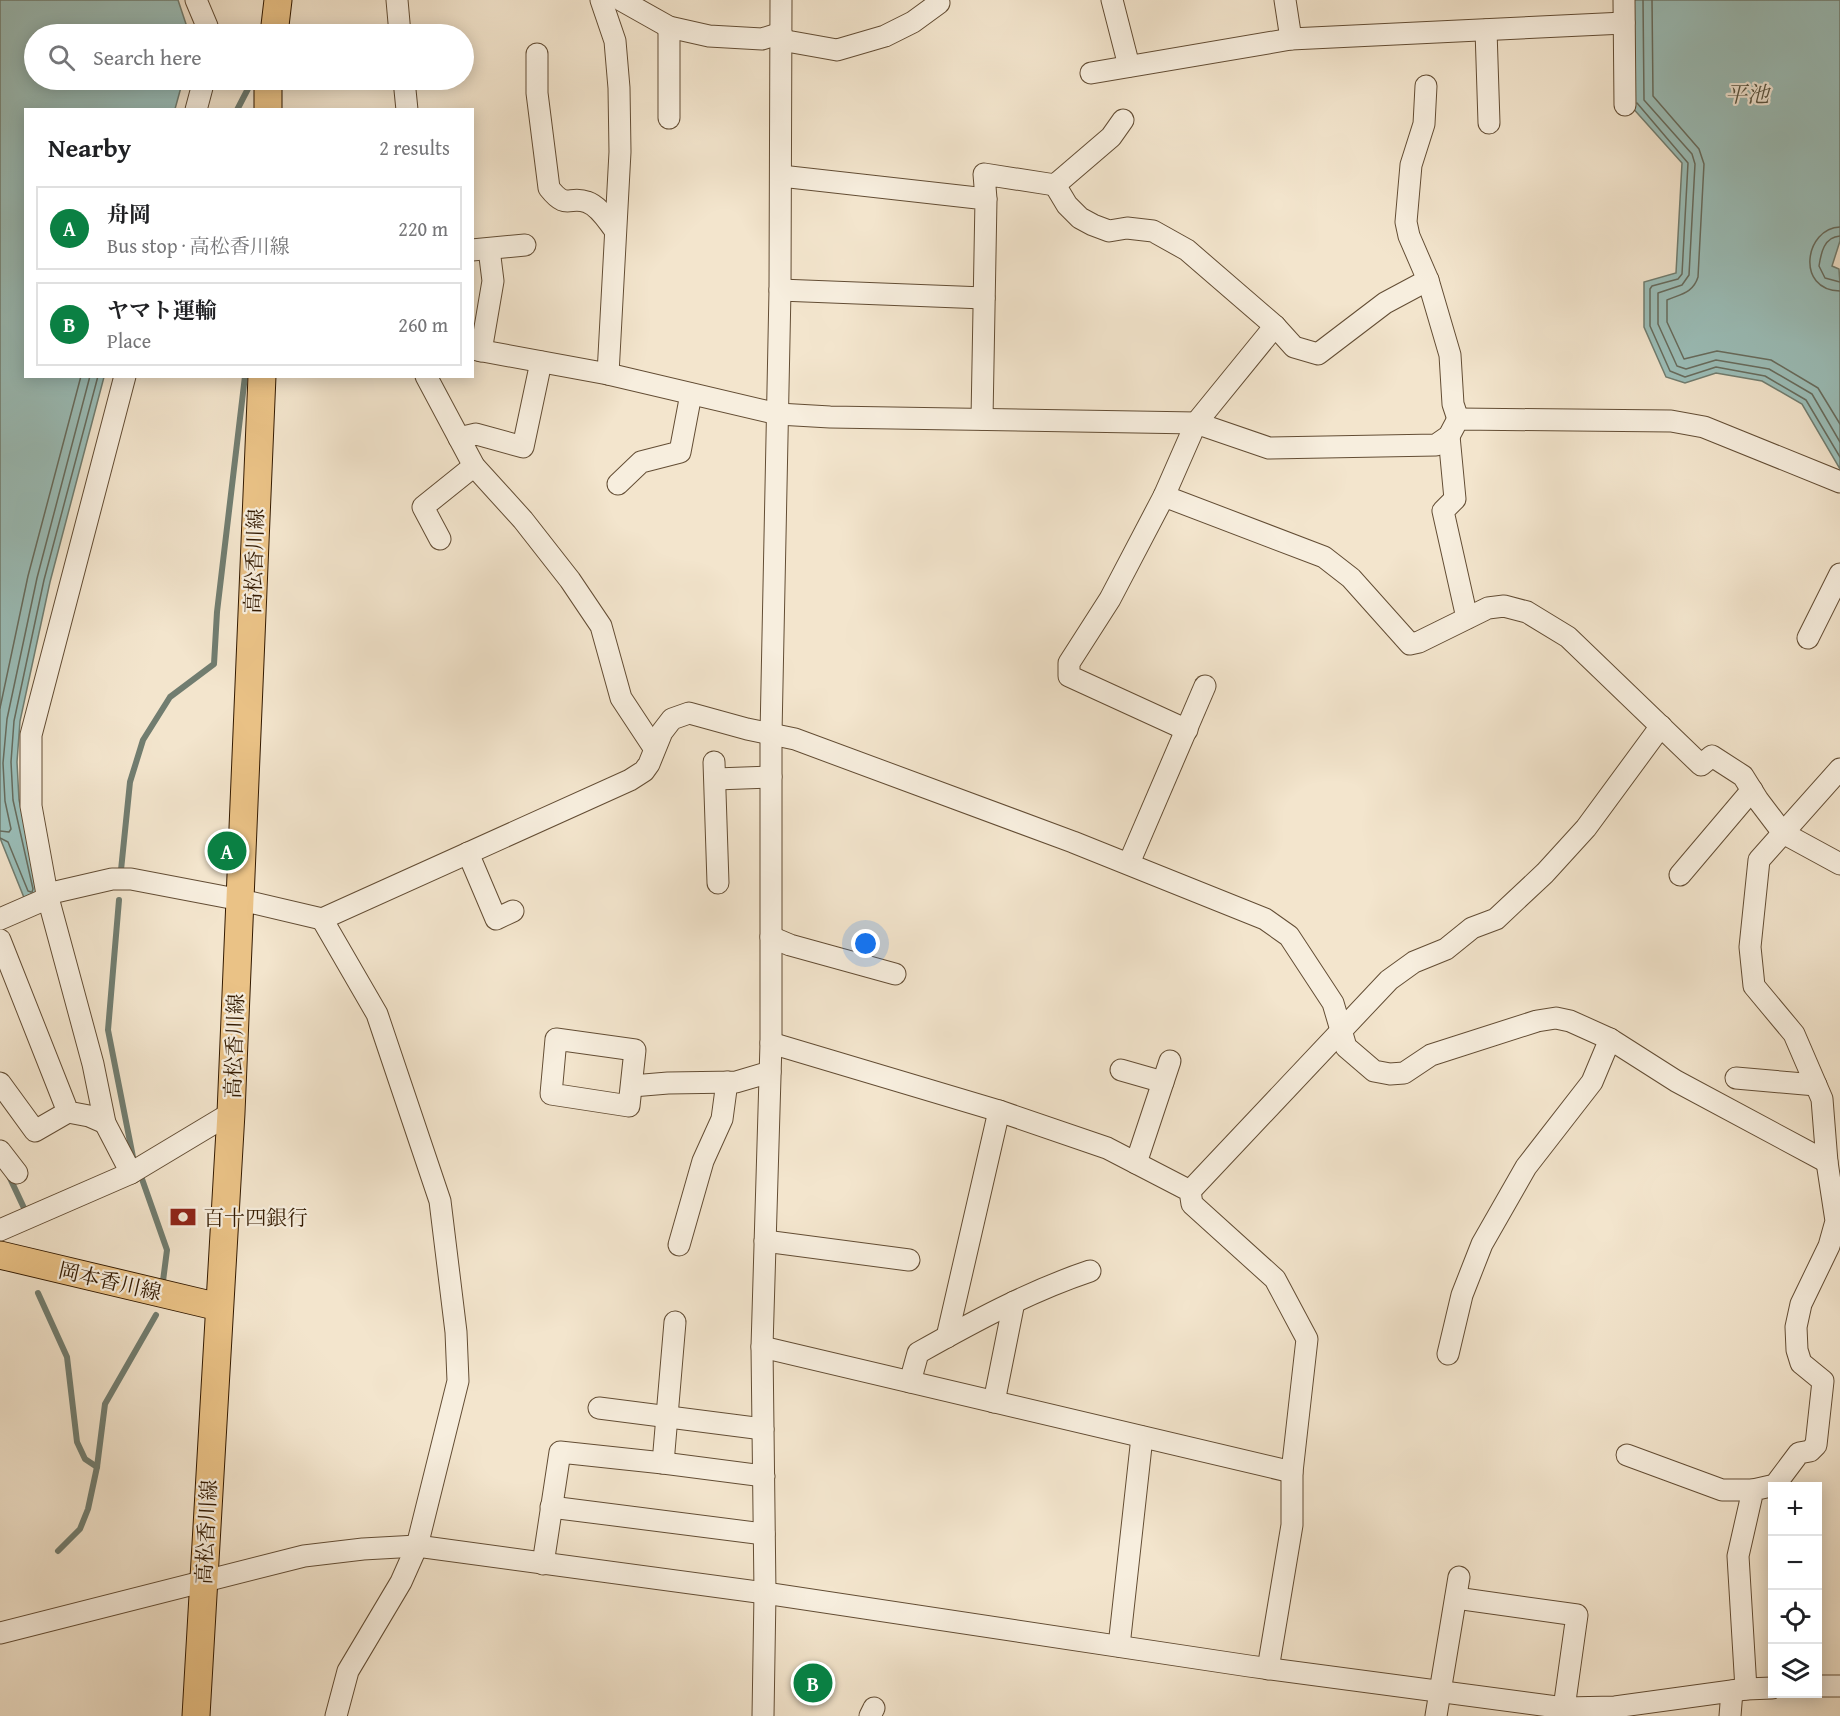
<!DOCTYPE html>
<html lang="en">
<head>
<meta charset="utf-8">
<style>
	:root { --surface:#fff; --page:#f6f6f6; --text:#202124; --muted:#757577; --line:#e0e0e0; --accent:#0b8043 }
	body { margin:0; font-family:"Gentium Book Plus","Noto Serif JP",serif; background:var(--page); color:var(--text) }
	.controls { position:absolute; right:18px; bottom:18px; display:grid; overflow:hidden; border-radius:0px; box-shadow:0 3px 15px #0003 }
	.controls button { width:54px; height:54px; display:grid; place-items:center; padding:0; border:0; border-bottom:2px solid var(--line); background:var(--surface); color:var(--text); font:30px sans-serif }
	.you { position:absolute; left:866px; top:944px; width:21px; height:21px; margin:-15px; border:4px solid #fff; border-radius:50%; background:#1a73e8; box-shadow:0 0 0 9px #1a73e833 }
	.badge { display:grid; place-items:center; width:39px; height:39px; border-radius:50%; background:var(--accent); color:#fff; font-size:20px; font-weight:700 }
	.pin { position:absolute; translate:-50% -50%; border:3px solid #fff; box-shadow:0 2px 6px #0006 }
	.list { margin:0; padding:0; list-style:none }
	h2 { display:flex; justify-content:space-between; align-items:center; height:78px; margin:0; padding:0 24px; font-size:26px }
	h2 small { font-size:20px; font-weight:400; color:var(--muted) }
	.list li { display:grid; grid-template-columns:39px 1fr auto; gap:18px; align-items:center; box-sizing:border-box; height:84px; margin:0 12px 12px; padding:0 12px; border:2px solid var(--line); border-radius:0px }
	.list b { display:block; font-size:22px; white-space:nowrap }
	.list p { margin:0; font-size:20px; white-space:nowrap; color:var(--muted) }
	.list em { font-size:20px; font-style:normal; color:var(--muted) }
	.icon { flex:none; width:33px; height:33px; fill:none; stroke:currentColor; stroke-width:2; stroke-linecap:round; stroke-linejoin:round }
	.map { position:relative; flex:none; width:1840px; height:1716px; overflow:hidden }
	.search { position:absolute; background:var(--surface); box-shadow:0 3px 15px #0003; left:24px; top:24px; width:450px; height:66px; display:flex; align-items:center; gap:15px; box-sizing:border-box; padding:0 21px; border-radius:33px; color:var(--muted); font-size:22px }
	.panel { position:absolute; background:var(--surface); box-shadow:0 3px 15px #0003; left:24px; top:108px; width:450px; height:270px; border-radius:0px }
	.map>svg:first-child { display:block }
	.water { fill:#9bbfba; stroke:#717d70; stroke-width:1.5 }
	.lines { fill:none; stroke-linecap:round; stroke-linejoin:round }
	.shore { stroke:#676c5e; stroke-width:1.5 }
	.stream { stroke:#717d70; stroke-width:6 }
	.minor-casing { stroke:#634d34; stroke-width:23 }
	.major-casing { stroke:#331a01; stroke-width:29 }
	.minor { stroke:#f7eede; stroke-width:21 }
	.major { stroke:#eac286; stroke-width:27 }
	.labels { text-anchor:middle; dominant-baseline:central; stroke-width:4.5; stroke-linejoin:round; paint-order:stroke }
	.street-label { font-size:21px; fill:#331a01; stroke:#f7eede }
	.poi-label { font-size:21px; fill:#331a01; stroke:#f7eede; text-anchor:start }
	.water-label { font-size:22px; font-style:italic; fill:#575442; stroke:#f7eede }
</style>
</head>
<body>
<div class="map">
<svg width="1840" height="1716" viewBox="0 0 1840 1716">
	<rect width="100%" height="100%" fill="#f3e5cd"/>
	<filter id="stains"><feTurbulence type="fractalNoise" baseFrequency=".00333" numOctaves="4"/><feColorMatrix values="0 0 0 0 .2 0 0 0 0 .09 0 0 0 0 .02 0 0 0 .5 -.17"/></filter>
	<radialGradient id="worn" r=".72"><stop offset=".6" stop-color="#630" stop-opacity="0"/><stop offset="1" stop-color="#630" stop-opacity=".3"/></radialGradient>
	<g class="water">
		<path d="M0 0H178L188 30 187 34H34V80H183L175 109 26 110V376L104 377 50 582 20 721 17 762 19 800 41 896 25 900 0 838Z"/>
		<path d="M1630 0H1840V241L1832 266 1839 269 1840 284V469L1802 404 1762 381 1716 373 1685 383 1666 377 1644 327V282L1676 273 1682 163 1630 105Z"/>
	</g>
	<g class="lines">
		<g class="shore">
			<path d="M1643 0 1644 100 1692 154 1695 164 1689 275 1682 285 1658 293V324L1677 366 1686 369 1716 360 1769 369 1812 394 1840 442"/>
			<path d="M1652 0 1653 96 1699 149 1704 164 1698 277C1693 293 1681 294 1667 300V322L1684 359 1717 351 1771 360 1818 388 1840 424"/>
			<path d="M1637 103 1688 163 1682 274 1678 279 1652 286 1650 289V326L1670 371 1685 377 1716 367 1765 376 1806 400 1840 457"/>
			<path d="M1840 227C1805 228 1795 290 1840 291"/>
			<path d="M1840 236C1824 237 1821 253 1819 266L1825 278 1840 282"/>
			<path d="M0 708 28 576 81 376"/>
			<path d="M0 831 9 832 11 829 5 801 3 763 7 719 37 578 90 376"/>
			<path d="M0 838 8 842 28 891 31 892"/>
			<path d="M32 892 33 889 13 800 11 762 14 721 44 580 98 376"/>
		</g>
		<g class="stream">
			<path d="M237 110 252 81"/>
			<path d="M121 870 130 782 143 740 170 697 214 664 217 612 245 376"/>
			<path d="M119 900 108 1030 133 1157"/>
			<path d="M9 1176 24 1208"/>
			<path d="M142 1179 167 1250 163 1281"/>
			<path d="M38 1293 67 1357 77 1442 85 1459 97 1467"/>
			<path d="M58 1551 80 1529 88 1509 97 1467 105 1404 156 1315"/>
		</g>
		<g class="minor-casing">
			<g id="minor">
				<path d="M196 0 207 26V34"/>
				<path d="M397 0 400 34"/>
				<path d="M601 0 615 41 619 88 620 152 608 374"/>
				<path d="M621 0 669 27 709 36 762 39 781 33"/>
				<path d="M1112 0 1129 66"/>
				<path d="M1285 0 1291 39"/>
				<path d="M1624 0 1625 105"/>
				<path d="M669 27V118"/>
				<path d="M1486 30 1489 123"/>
				<path d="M781 40 837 50 885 36 913 22 939 3"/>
				<path d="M537 54V93L549 188C567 211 569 195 587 202 599 206 607 220 614 229"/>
				<path d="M1091 73 1291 39 1624 23"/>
				<path d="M404 80 407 110"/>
				<path d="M1426 86 1424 124 1411 165 1406 222 1409 236 1428 280 1450 355 1453 404 1458 419"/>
				<path d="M196 110 204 80"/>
				<path d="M781 176 986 199 982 419"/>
				<path d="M1055 185 1067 205 1080 218 1093 225 1109 231 1127 228 1153 231 1187 250 1275 326 1294 347 1318 354 1385 303 1428 280"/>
				<path d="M986 199 984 174 1055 185 1111 137 1123 120"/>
				<path d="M472 250 525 245"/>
				<path d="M780 290 984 298"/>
				<path d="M472 349 608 374 778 414 830 417 1196 423 1269 448 1436 445 1449 436 1458 419 1671 421 1704 427 1840 482"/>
				<path d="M481 351 493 281 489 249"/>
				<path d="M125 376 31 735V806L47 894 93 1064 105 1123 131 1173"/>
				<path d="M426 376 474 466 523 520 570 580 601 626 621 698 654 748"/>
				<path d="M1449 436 1455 499 1443 511 1467 618"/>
				<path d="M459 438 476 434 523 447 541 362"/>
				<path d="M618 484 641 462 680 452 691 394"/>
				<path d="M1164 496 1324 557 1351 578 1410 644 1419 642 1488 608 1504 606 1527 612 1568 637 1701 765 1712 756 1743 776 1758 800 1783 833 1840 864"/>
				<path d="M440 539 423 507 474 466"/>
				<path d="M1808 638 1840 574"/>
				<path d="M1187 730 1069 676V663L1110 599 1164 496 1196 423 1275 326"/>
				<path d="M714 762 718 883"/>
				<path d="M716 779 771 777"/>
				<path d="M468 853 496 919 513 911"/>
				<path d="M1129 863 1205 686"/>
				<path d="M1680 875 1752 790"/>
				<path d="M0 919 46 899 47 894 112 879H131L241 900 322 919 630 780 644 771 649 764 662 732 672 719 689 713 747 729 795 739 1073 842 1265 919 1289 936 1333 1003 1346 1047 1374 1071 1390 1074 1404 1073 1431 1055 1537 1021 1556 1018 1570 1021 1610 1039 1676 1081 1827 1162"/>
				<path d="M322 919 377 1014 440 1201 456 1332 458 1381 417 1546 401 1582 348 1671 336 1716"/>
				<path d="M771 937 790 945 895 974"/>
				<path d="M0 940 68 1112 89 1116 105 1123"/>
				<path d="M556 1039 635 1050 629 1106 551 1094Z"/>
				<path d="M771 1043 999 1111 1107 1148 1190 1191 1192 1204 1275 1279 1307 1339 1292 1472V1525L1268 1669"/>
				<path d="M1121 1070 1163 1082"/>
				<path d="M1736 1078 1816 1085"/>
				<path d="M0 1083 35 1131 68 1112"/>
				<path d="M632 1086 668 1083 736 1082 770 1072"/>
				<path d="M0 1151 17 1173"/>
				<path d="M1136 1163 1170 1061"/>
				<path d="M1190 1191 1389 980 1414 962 1446 949 1472 928 1496 919 1545 873 1586 828 1661 726"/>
				<path d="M0 1230 131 1173 231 1113"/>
				<path d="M765 1241 909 1260"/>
				<path d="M679 1245 703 1161 722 1119 727 1082"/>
				<path d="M947 1337 999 1111"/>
				<path d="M762 1347 1292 1472"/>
				<path d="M1448 1354 1462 1295 1482 1244 1526 1167 1592 1082 1610 1039"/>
				<path d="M910 1382 918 1353C973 1322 1030 1291 1090 1271"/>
				<path d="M994 1402 1014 1302"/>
				<path d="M599 1408 763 1429"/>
				<path d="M1627 1455 1722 1490H1753"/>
				<path d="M663 1463 675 1322"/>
				<path d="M551 1507 764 1534"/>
				<path d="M543 1564 560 1452 663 1463 764 1476"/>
				<path d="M1456 1598 1577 1615 1564 1708"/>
				<path d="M0 1633 304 1556 363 1549 417 1546 765 1593 1249 1666 1564 1708 1615 1707 1746 1689 1772 1688"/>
				<path d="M1119 1646 1142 1437"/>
				<path d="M1818 1686H1840"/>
				<path d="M1746 1689 1738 1556 1753 1490 1775 1485 1799 1453 1810 1451 1816 1445 1823 1381 1801 1363 1797 1350 1796 1327 1801 1304 1829 1246 1836 1221 1827 1162 1822 1099 1794 1034 1754 986 1750 947 1759 860 1840 769"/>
				<path d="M763 1716 765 1593 762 1347 771 1043V734L780 290 781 0"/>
				<path d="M870 1716 874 1708"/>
				<path d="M1436 1716 1459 1577"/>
				<path d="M1730 1716 1732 1691"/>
			</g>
		</g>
		<g class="major-casing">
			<g id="major">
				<path d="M274 34 278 0"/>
				<path d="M268 110V80"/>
				<path d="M0 1255 219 1307"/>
				<path d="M196 1716 231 1113 262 376"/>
			</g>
		</g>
		<use href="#minor" class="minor"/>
		<use href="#major" class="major"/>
	</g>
	<defs>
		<g id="bank-bare" transform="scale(2.07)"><path d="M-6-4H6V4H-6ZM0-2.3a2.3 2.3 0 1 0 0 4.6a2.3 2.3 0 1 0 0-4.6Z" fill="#8f2418" stroke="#f7eede" stroke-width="2.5" paint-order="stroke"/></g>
	</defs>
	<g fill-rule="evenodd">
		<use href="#bank-bare" x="183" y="1217"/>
	</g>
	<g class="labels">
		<g class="street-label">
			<text transform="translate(254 561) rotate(-88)">高松香川線</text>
			<text transform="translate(234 1046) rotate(-88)">高松香川線</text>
			<text transform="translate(110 1281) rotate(13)">岡本香川線</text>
			<text transform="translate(206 1532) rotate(-87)">高松香川線</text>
		</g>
		<g class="poi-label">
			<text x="203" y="1217">百十四銀行</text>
		</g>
		<g class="water-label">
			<text x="1747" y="94">平池</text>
		</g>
	</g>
	<rect width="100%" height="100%" filter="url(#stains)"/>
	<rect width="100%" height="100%" fill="url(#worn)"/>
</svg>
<div class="controls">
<button>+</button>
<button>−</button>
<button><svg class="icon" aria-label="locate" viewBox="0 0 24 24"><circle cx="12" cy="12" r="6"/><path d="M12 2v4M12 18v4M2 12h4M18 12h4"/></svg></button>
<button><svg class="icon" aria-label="layers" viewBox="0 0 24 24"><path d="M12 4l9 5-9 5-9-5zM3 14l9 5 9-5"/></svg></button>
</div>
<div class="you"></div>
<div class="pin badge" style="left:227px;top:851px">A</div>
<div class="pin badge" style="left:813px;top:1683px">B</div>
<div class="search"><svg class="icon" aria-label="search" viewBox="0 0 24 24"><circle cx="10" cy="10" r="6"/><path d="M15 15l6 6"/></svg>Search here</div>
<section class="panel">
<h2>Nearby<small>2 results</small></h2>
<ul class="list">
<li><span class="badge">A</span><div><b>舟岡</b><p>Bus stop · 高松香川線</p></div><em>220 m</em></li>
<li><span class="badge">B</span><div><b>ヤマト運輸</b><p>Place</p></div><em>260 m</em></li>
</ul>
</section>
</div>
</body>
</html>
